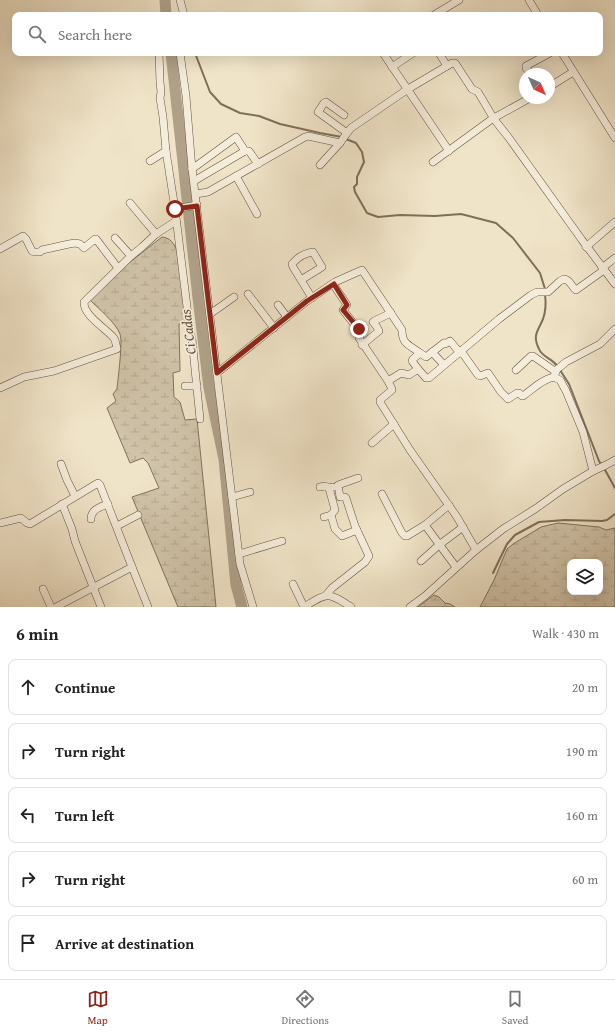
<!DOCTYPE html>
<html lang="en">
<head>
<meta charset="utf-8">
<style>
	:root { --surface:#fff; --page:#f6f6f6; --text:#222; --muted:#767676; --line:#e0e0e0; --accent:#8f2418 }
	body { margin:0; font-family:"Gentium Book Plus",serif; background:var(--page); color:var(--text) }
	.controls { position:absolute; right:12px; bottom:12px; display:grid; overflow:hidden; border-radius:8px; box-shadow:0 4px 16px #0002 }
	.controls button { width:36px; height:36px; display:grid; place-items:center; padding:0; border:0; border-bottom:1px solid var(--line); background:var(--surface); color:var(--text); font:20px sans-serif }
	.compass { position:absolute; left:519px; top:68px; width:36px; height:36px; border-radius:50%; background:var(--surface); box-shadow:0 4px 16px #0002; rotate:135deg }
	.stop { position:absolute; width:12px; height:12px; margin:-9px; border:3px solid #8f2418; border-radius:50%; background:#fff }
	.stop.end { background:#8f2418; border-color:#fff; box-shadow:0 1px 4px #0008 }
	.list { margin:0; padding:0; list-style:none }
	h2 { display:flex; justify-content:space-between; align-items:center; height:52px; margin:0; padding:0 16px; font-size:17px }
	h2 small { font-size:13px; font-weight:400; color:var(--muted) }
	.list li { display:grid; grid-template-columns:26px 1fr auto; gap:12px; align-items:center; box-sizing:border-box; height:56px; margin:0 8px 8px; padding:0 8px; border:1px solid var(--line); border-radius:8px }
	.list b { display:block; font-size:15px; white-space:nowrap }
	.list em { font-size:13px; font-style:normal; color:var(--muted) }
	.icon { flex:none; width:22px; height:22px; fill:none; stroke:currentColor; stroke-width:2; stroke-linecap:round; stroke-linejoin:round }
	.map { position:relative; flex:none; width:615px; height:607px; overflow:hidden }
	.search { position:absolute; background:var(--surface); box-shadow:0 4px 16px #0002; left:12px; right:12px; top:12px; height:44px; display:flex; align-items:center; gap:10px; box-sizing:border-box; padding:0 14px; border-radius:8px; color:var(--muted); font-size:15px }
	.sheet { height:372px; background:var(--surface) }
	nav { display:flex; justify-content:space-around; align-items:center; box-sizing:border-box; height:56px; border-top:1px solid var(--line); background:var(--surface); font-size:11px; color:var(--muted) }
	nav a { display:grid; justify-items:center; gap:2px }
	nav .on { color:var(--accent) }
	.map>svg:first-child { display:block }
	.wetland { fill:url(#wetland-marsh); stroke:#82725e; fill-rule:evenodd }
	.lines { fill:none; stroke-linecap:round; stroke-linejoin:round }
	.stream { stroke:#7f6f5a; stroke-width:2 }
	.river { stroke:#b0a28a; stroke-width:11 }
	.minor-casing { stroke:#645240; stroke-width:8 }
	.minor { stroke:#f5eddb; stroke-width:7 }
	.route { stroke:#8f2418; stroke-width:5 }
	.labels { text-anchor:middle; dominant-baseline:central; stroke-width:3.5; stroke-linejoin:round; paint-order:stroke }
	.water-label { font-size:14px; font-style:italic; fill:#604f3d; stroke:#f5eddb }
</style>
</head>
<body>
<div class="map">
<svg width="615" height="607" viewBox="0 0 615 607">
	<defs>
		<pattern id="wetland-marsh" width="20" height="14" patternUnits="userSpaceOnUse"><rect width="20" height="14" fill="#d0c3a9"/><path d="M1 5h8M5 5V1M11 12h8M15 12V8" fill="none" stroke="#b3a791"/></pattern>
	</defs>
	<rect width="100%" height="100%" fill="#f0e4c8"/>
	<filter id="stains"><feTurbulence type="fractalNoise" baseFrequency=".005" numOctaves="4"/><feColorMatrix values="0 0 0 0 .2 0 0 0 0 .09 0 0 0 0 .02 0 0 0 .5 -.17"/></filter>
	<radialGradient id="worn" r=".72"><stop offset=".6" stop-color="#630" stop-opacity="0"/><stop offset="1" stop-color="#630" stop-opacity=".3"/></radialGradient>
	<g class="wetland">
		<path d="M162 237C170 238 173 242 177 250L187 323 179 324 180 371 173 373 174 397 180 402 185 420 197 419 216 607H178L132 497 159 488 148 463 143 458 130 463 107 408 116 401 113 394 117 389C118 378 123 341 120 334 116 323 98 308 89 299L120 270Z"/>
		<path d="M558 523 599 527 606 530 615 528V607H480L494 580 507 549 513 544 541 527ZM570 562H600V592H570Z"/>
		<path d="M434 595 439 597 445 603 450 604 455 607H418Z"/>
	</g>
	<g class="lines">
		<g class="stream">
			<path d="M166 12 169 15"/>
			<path d="M195 53 210 92 221 104 240 113 259 116 280 124 320 133 342 137"/>
			<path d="M346 139 356 143 362 152 364 162 357 177V184L354 187 355 192 367 213 378 217 400 215 435 216 461 214 496 223 513 238 540 273 545 289"/>
			<path d="M545 294C546 302 546 311 543 319 538 331 532 335 539 349 542 357 553 359 557 366"/>
			<path d="M560 370 569 384 599 461 601 464"/>
			<path d="M604 468 615 488"/>
			<path d="M493 573 507 544 515 535 539 522 565 520 602 521 607 520 615 514"/>
		</g>
		<g class="river">
			<path d="M165 0 166 15"/>
			<path d="M171 53 198 298 209 388 224 459 236 585 242 607"/>
		</g>
		<g class="minor-casing">
			<g id="minor">
				<path d="M180 0 184 15"/>
				<path d="M529 0 538 15"/>
				<path d="M434 15 459 0"/>
				<path d="M159 53 160 82 161 92 160 98 163 117 166 151 175 209 188 315 190 332 192 339 200 419"/>
				<path d="M180 53 186 96 192 169 240 564 253 607"/>
				<path d="M383 53 449 151"/>
				<path d="M562 53 615 138"/>
				<path d="M447 66 452 63H455L472 89 478 92 494 119 509 138 582 240 615 284"/>
				<path d="M392 67 413 53"/>
				<path d="M531 74 526 68V66L550 53"/>
				<path d="M549 87 573 72"/>
				<path d="M344 115 326 102 324 103 318 112 347 133"/>
				<path d="M150 161 166 151"/>
				<path d="M433 162 492 119 530 98"/>
				<path d="M320 165 340 143 347 133 351 128 408 89 447 66 439 53"/>
				<path d="M192 169 236 137 245 151H249L258 164"/>
				<path d="M236 176 257 214"/>
				<path d="M194 181 245 151"/>
				<path d="M196 194 208 192 305 137 308 136 340 143"/>
				<path d="M130 203 156 234"/>
				<path d="M175 209 197 205"/>
				<path d="M115 238 131 256"/>
				<path d="M586 247 615 222"/>
				<path d="M0 249 23 236 26 239 32 251 34 252H40L42 250 69 244 75 243 80 244 84 248 95 239H96L118 268"/>
				<path d="M602 268 615 258"/>
				<path d="M301 280 322 267 313 252C305 253 297 258 292 264L293 267 312 298"/>
				<path d="M333 284 347 305 343 310 361 333 359 338 388 381"/>
				<path d="M248 294 274 328"/>
				<path d="M278 305 287 317"/>
				<path d="M210 314 234 297"/>
				<path d="M362 345 379 331 377 327 373 322 374 321 391 313"/>
				<path d="M461 351 478 375 480 376 488 373 501 392 508 399 517 393H519L522 396H523C533 389 542 379 554 377L560 380 566 391 583 432 593 471"/>
				<path d="M432 352 444 365"/>
				<path d="M418 369 412 361 413 359 420 353 426 357 444 343 445 344 450 341 460 353"/>
				<path d="M516 370 531 356H533L556 372"/>
				<path d="M217 373 307 301 335 282 362 270 402 330C402 345 410 345 420 353"/>
				<path d="M554 377 556 370 560 367 566 362 600 344 615 329"/>
				<path d="M185 386H197"/>
				<path d="M0 388 24 377 54 371 117 349C116 345 116 340 113 337 105 328 83 315 84 302L131 256 142 247 156 234 176 221"/>
				<path d="M372 443 394 424"/>
				<path d="M61 464 67 480 75 496"/>
				<path d="M320 487 325 486 329 488 333 487"/>
				<path d="M382 494 402 533 405 536H407L425 525"/>
				<path d="M232 497 250 492"/>
				<path d="M62 504 72 529 75 541 82 559 101 607"/>
				<path d="M449 505 425 525 456 567"/>
				<path d="M331 515 335 529 342 536 357 530"/>
				<path d="M324 517 331 515 335 510 329 488"/>
				<path d="M91 519C91 509 101 507 108 504"/>
				<path d="M0 523 21 518 27 523 30 524 98 483 100 485 132 567"/>
				<path d="M117 526 138 515"/>
				<path d="M476 550 457 517 410 450 380 402V400L392 390V389L388 381 401 373 409 375 418 369 426 378H429L499 319 531 295 537 292H548L560 281 564 279C571 280 571 287 576 290L604 270"/>
				<path d="M239 554 282 541"/>
				<path d="M421 561 439 545 463 527"/>
				<path d="M293 584 304 607"/>
				<path d="M43 589 51 607"/>
				<path d="M326 595 332 588 365 562 369 556 355 526 346 498 345 497H340L338 485 358 478"/>
				<path d="M56 607 132 567 148 607"/>
				<path d="M304 607C327 593 327 591 351 607"/>
				<path d="M410 607 425 596 476 550 503 529 535 509 563 489 593 471 606 465 615 460"/>
			</g>
		</g>
		<use href="#minor" class="minor"/>
	</g>
	<g class="lines">
		<path class="route" d="M175 209 197 206 217 373 307 301 334 284 347 305 343 310 359 329"/>
	</g>
	<g class="labels">
		<g class="water-label">
			<text transform="translate(188 332) rotate(-97)">Ci Cadas</text>
		</g>
	</g>
	<rect width="100%" height="100%" filter="url(#stains)"/>
	<rect width="100%" height="100%" fill="url(#worn)"/>
</svg>
<div class="controls">
<button><svg class="icon" aria-label="layers" viewBox="0 0 24 24"><path d="M12 4l9 5-9 5-9-5zM3 14l9 5 9-5"/></svg></button>
</div>
<svg class="compass" viewBox="-18 -18 36 36"><path d="M0-13l5 13h-10z" fill="#e53935"/><path d="M0 13l5-13h-10z" fill="#767676"/></svg>
<div class="stop" style="left:175px;top:209px"></div>
<div class="stop end" style="left:359px;top:329px"></div>
<div class="search"><svg class="icon" aria-label="search" viewBox="0 0 24 24"><circle cx="10" cy="10" r="6"/><path d="M15 15l6 6"/></svg>Search here</div>
</div>
<section class="sheet">
<h2>6 min<small>Walk · 430 m</small></h2>
<ul class="list">
<li><svg class="icon" aria-label="ahead" viewBox="0 0 24 24"><path d="M12 20V5M6 11l6-6 6 6"/></svg><div><b>Continue</b></div><em>20 m</em></li>
<li><svg class="icon" aria-label="right" viewBox="0 0 24 24"><path d="M7 20v-9h11M14 6l5 5-5 5"/></svg><div><b>Turn right</b></div><em>190 m</em></li>
<li><svg class="icon" aria-label="left" viewBox="0 0 24 24"><path d="M17 20v-9H6M10 6l-5 5 5 5"/></svg><div><b>Turn left</b></div><em>160 m</em></li>
<li><svg class="icon" aria-label="right" viewBox="0 0 24 24"><path d="M7 20v-9h11M14 6l5 5-5 5"/></svg><div><b>Turn right</b></div><em>60 m</em></li>
<li><svg class="icon" aria-label="arrive" viewBox="0 0 24 24"><path d="M6 21V4h12l-3 4 3 4H6"/></svg><div><b>Arrive at destination</b></div></li>
</ul>
</section>
<nav>
<a class="on"><svg class="icon" aria-label="map" viewBox="0 0 24 24"><path d="M3 6l6-2 6 2 6-2v14l-6 2-6-2-6 2zM9 4v14M15 6v14"/></svg>Map</a>
<a><svg class="icon" aria-label="directions" viewBox="0 0 24 24"><path d="M12 3l9 9-9 9-9-9zM9 14v-3h6M13 9l2 2-2 2"/></svg>Directions</a>
<a><svg class="icon" aria-label="saved" viewBox="0 0 24 24"><path d="M7 4h10v16l-5-4-5 4z"/></svg>Saved</a>
</nav>
</body>
</html>
